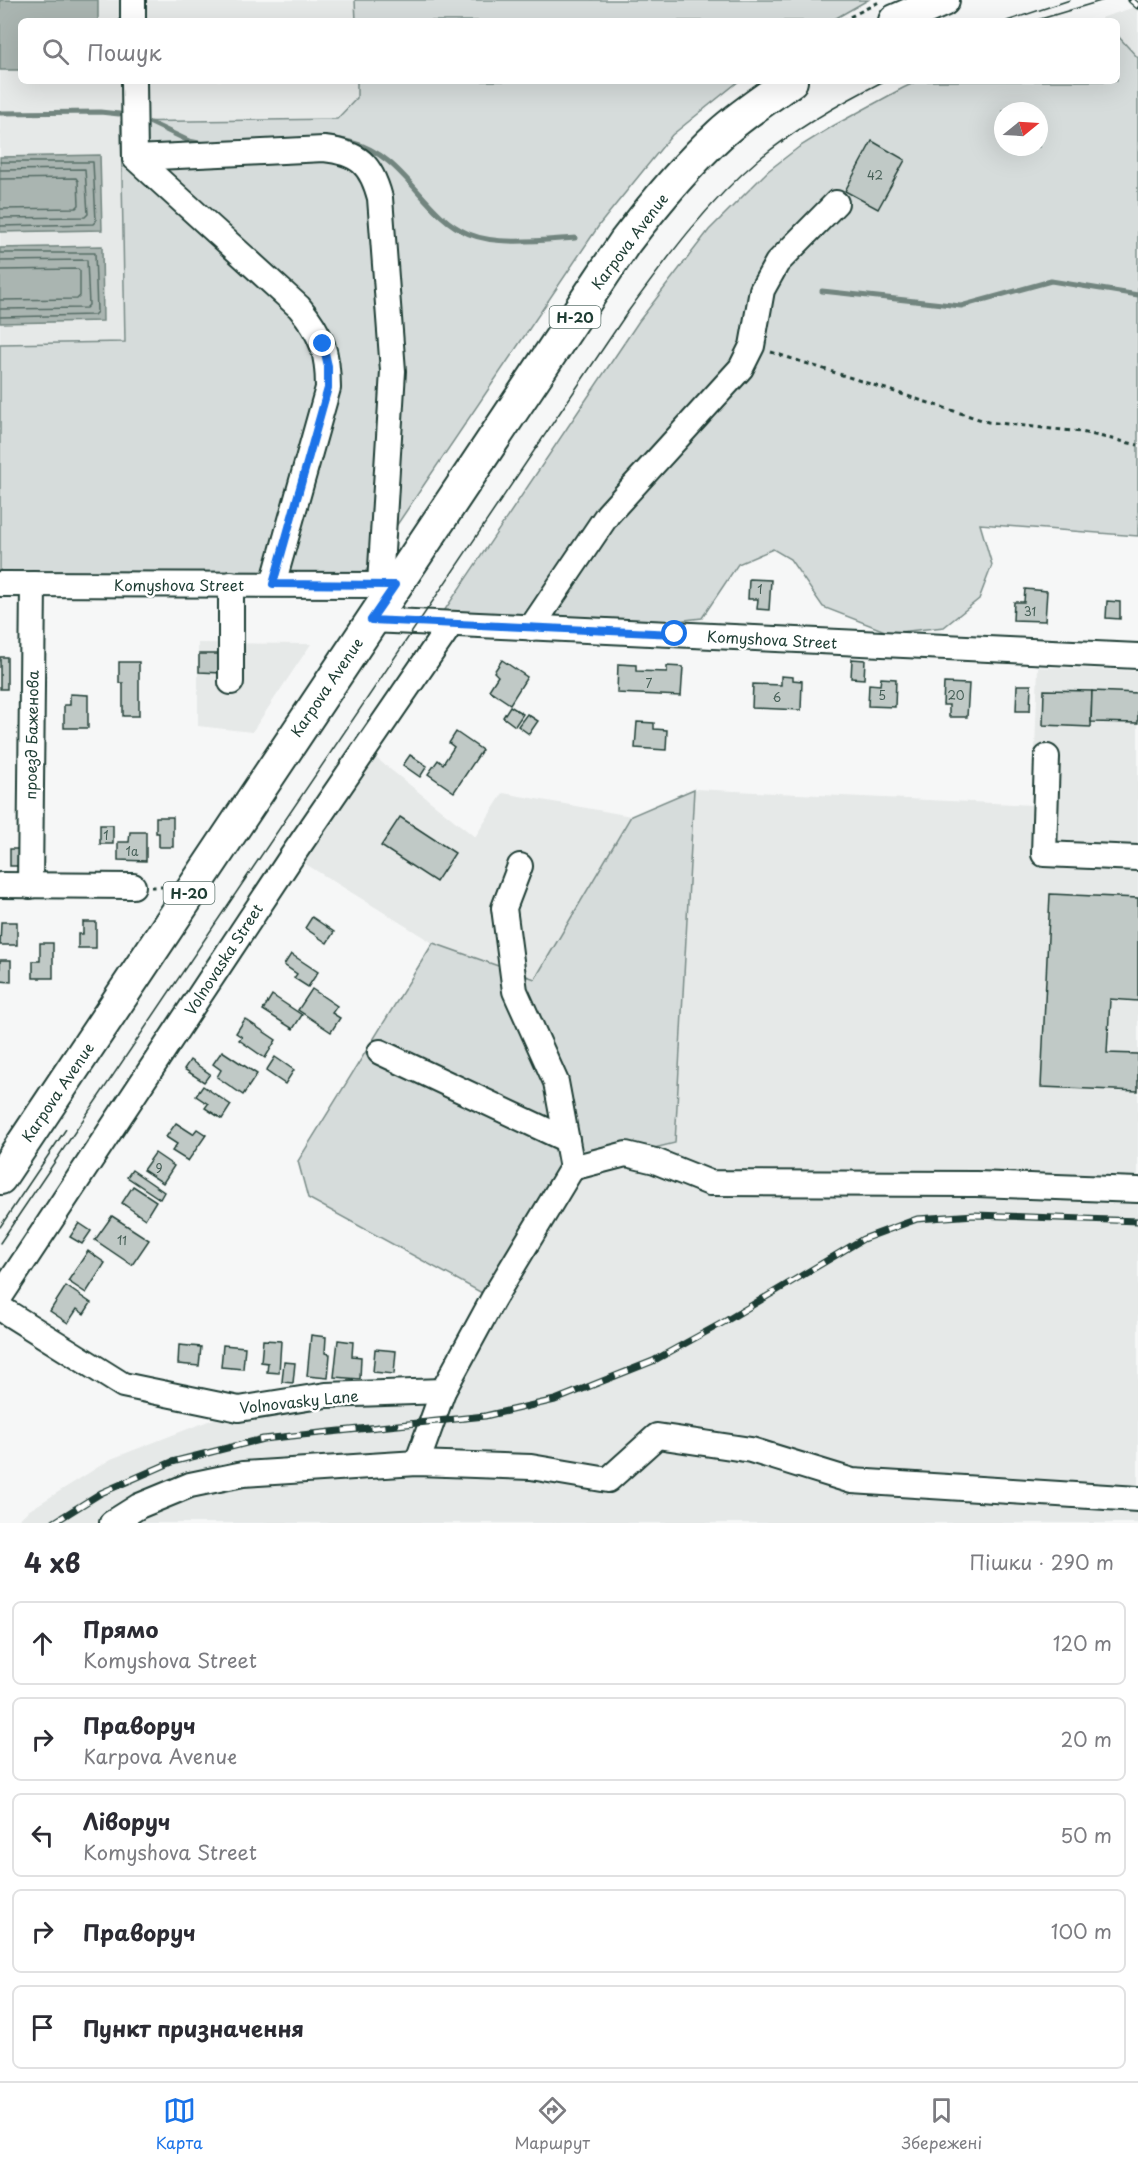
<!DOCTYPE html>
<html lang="uk">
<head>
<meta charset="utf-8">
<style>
	:root { --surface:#fff; --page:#f7f7f7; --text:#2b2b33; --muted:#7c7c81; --line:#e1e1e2; --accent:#1a73e8 }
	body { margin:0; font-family:"Playpen Sans",sans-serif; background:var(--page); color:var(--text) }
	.compass { position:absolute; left:994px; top:102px; width:54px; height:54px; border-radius:50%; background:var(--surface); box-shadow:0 6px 24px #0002; rotate:72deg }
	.stop { position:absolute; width:18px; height:18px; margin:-14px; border:4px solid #1a73e8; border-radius:50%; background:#fff }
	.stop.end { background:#1a73e8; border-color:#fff; box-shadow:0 2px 6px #0008 }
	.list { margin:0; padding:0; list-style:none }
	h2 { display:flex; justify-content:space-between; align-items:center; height:78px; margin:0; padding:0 24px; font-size:26px }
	h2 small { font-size:20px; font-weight:400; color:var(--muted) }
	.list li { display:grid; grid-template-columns:39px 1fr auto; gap:18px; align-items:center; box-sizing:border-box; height:84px; margin:0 12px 12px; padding:0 12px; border:2px solid var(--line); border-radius:9px }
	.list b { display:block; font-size:22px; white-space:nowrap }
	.list p { margin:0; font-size:20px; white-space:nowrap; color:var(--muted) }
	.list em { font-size:20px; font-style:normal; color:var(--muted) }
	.icon { flex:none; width:33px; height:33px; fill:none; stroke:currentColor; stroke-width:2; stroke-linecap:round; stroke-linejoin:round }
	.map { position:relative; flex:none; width:1138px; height:1523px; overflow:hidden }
	.search { position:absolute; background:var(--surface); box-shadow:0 6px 24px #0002; left:18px; right:18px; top:18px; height:66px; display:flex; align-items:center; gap:15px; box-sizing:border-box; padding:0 21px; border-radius:9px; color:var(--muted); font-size:22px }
	.sheet { height:558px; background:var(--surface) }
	nav { display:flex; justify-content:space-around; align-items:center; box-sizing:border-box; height:84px; border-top:2px solid var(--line); background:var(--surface); font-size:16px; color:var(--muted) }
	nav a { display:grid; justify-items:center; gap:3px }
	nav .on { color:var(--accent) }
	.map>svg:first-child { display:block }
	.built { fill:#e6e9e8 }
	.green { fill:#d6dcdb; stroke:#7a8c88; stroke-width:1.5; fill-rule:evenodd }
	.water { fill:#aab5b1; stroke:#72857f; stroke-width:1.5 }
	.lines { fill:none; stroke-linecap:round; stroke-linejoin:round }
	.shore { stroke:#576d66; stroke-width:1.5 }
	.stream { stroke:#72857f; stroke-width:5 }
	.building { fill:#c0c9c6; stroke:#1f3d34; stroke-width:1.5 }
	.minor-casing { stroke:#1f3d34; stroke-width:28 }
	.major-casing { stroke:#1f3d34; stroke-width:36 }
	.path { stroke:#1f3d34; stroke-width:3; stroke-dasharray:4.5 4.5; stroke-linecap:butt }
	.minor { stroke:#fff; stroke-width:24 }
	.major { stroke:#fff; stroke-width:32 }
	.tram { stroke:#1f3d34; stroke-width:1.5 }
	.rail-casing { stroke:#1f3d34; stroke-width:7 }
	.rail { stroke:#fff; stroke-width:4.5; stroke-dasharray:14; stroke-linecap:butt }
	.route { stroke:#1a73e8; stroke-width:8 }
	.labels { text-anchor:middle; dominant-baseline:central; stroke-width:5; stroke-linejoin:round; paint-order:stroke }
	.number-label { font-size:12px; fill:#476058 }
	.shield { fill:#fff; stroke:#627771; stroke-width:1.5 }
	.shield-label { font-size:14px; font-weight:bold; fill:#1f3d34 }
	.street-label { font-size:15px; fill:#1f3d34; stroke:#fff }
</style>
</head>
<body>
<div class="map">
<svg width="1138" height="1523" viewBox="0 0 1138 1523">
	<rect width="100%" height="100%" fill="#f6f7f7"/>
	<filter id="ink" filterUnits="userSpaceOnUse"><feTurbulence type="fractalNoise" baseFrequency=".0167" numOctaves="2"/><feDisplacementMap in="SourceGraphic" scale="12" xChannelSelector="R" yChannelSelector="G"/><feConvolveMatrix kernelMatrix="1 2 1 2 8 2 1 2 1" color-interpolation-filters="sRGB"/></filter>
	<g filter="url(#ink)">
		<g class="built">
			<path d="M0 0H355L356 21H21V81H357V98L337 119 121 122 125 342 0 344Z"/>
			<path d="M1138 6V58L1117 35V21H1104L1101 18Z"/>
			<path d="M198 643 311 644 252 732 198 726Z"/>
			<path d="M1038 667 1138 671V1523H15L28 1511 111 1459 239 1409 443 1390 572 1168 675 1143 694 789 1033 805Z"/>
			<path d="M356 742 475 837 503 793 631 816 535 979 433 943 283 850Z"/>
		</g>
		<g class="green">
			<path d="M355 0H868L831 21H356Z"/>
			<path d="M1117 35 1138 58V536L980 524 992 565 979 599 944 627 890 633 823 607 790 559 773 549 738 564 702 618 677 621 675 634 436 623 639 321 709 230 768 171 799 147 833 126 903 88 918 81H1117ZM1003 111H1039V147H1003Z"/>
			<path d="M357 81H739L672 135 600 224 357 584H0V344L125 342 121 122 337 119 357 98Z"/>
			<path d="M694 789 675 1143 572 1168 493 1299 308 1198 298 1161 433 943 535 979 631 816Z"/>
		</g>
		<g class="water">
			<path d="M0 0H98V21H21V70H0Z"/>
			<path d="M100 155 102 230 0 232V157Z"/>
			<path d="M102 246 103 321 0 323V248Z"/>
		</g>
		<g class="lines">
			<g class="shore">
				<path d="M0 162H93L96 221 93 224 0 226"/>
				<path d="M0 170 85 169 88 214 85 217 0 218"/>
				<path d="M0 179 76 178 78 181 79 205 76 208 0 209"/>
				<path d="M0 253H95L97 312 94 315 0 317"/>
				<path d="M0 261 87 260 89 305 86 308 0 309"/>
				<path d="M0 270 78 269 80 271V296L77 299 0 300"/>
			</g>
			<g class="stream">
				<path d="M0 113 100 112 119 114"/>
				<path d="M151 123 189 141 204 144"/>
				<path d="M327 138C335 138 342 140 350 142 406 155 422 215 469 234 498 246 544 240 575 238"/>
				<path d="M822 291 961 306 1051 281 1138 295"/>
			</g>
		</g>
		<g class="building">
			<path d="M872 141 905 160 878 209 845 191Z"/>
			<path d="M749 579 771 580 769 610 757 609 758 599H748Z"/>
			<path d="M1025 589 1047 591 1045 621 1013 620 1014 602H1024Z"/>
			<path d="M1107 601 1120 602V619L1106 618Z"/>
			<path d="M199 654H222V673L199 672Z"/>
			<rect x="0" y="657" width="7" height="32"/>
			<path d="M852 659 865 660 864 679 851 678Z"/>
			<path d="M502 660 527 677 510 704 489 690 498 676 494 672Z"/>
			<path d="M119 662H139V716H123V683H119Z"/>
			<path d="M618 664 636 665V671L667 672V666L683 667 681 696 617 693Z"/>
			<path d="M781 676 793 677V680L802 681 801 710 752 708 753 684 781 685Z"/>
			<path d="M881 678 896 679 895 707 868 706 869 684 880 685Z"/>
			<path d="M944 683 969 684 967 717H949V705H943Z"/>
			<path d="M1017 685H1031L1030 711H1016Z"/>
			<path d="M1044 690 1092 691 1091 727 1043 725Z"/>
			<path d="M1092 691 1138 693V723L1091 722Z"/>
			<path d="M70 694 88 695V728H64V705H70Z"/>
			<path d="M510 706 523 714 515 726 503 717Z"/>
			<path d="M527 714 538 721 529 734 518 726Z"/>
			<path d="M637 722 654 723V729L667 730 666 750 635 748Z"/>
			<path d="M456 732 482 750 454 792 428 774 438 760 443 764 454 747 449 743Z"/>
			<path d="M410 755 427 766 420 777 403 765Z"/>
			<path d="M156 817H173V847H159V833H156Z"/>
			<path d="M400 817 455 853 436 882 381 846Z"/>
			<rect x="100" y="825" width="13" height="19"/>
			<path d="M130 832H146V861L118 860V842H129Z"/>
			<rect x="10" y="849" width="12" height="17"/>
			<path d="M1050 894 1138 898V1001L1110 999 1107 1053 1138 1054V1091L1041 1087Z"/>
			<path d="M312 917 334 932 327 943 305 928Z"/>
			<path d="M1 922H17V945H0Z"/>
			<path d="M83 922H96V948H78V934H83Z"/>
			<path d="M40 943H53V978H33V961H40Z"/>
			<path d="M291 954 318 972 308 987 294 978 297 974 284 965Z"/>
			<path d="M0 960H11V982L0 981Z"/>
			<path d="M312 989 337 1006 332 1013 340 1018 331 1032 298 1010Z"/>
			<path d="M272 995 302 1015 293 1029 263 1010Z"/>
			<path d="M245 1019 276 1040 265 1058 239 1040 242 1037 236 1033Z"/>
			<path d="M222 1051 257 1074 243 1095 217 1077 221 1070 213 1064Z"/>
			<path d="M275 1057 294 1070 285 1084 266 1071Z"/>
			<path d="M190 1060 210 1074 204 1082 184 1069Z"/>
			<path d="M203 1086 231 1105 222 1119 205 1108 208 1104 196 1096Z"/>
			<path d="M176 1123 193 1134 197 1129 206 1135 188 1161 172 1151 177 1144 166 1137Z"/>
			<path d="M155 1153 174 1166 163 1183 143 1170Z"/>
			<path d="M132 1170 164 1192 160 1199 127 1177Z"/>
			<path d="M133 1186 156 1201 145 1219 122 1203Z"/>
			<path d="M112 1216 149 1240 132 1265 95 1240Z"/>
			<path d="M79 1223 91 1231 82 1244 70 1237Z"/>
			<path d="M88 1251 105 1263 86 1293 68 1281Z"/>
			<path d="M66 1286 91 1303 84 1314 77 1309 68 1323 50 1311Z"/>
			<path d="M311 1335 326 1337 325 1353 330 1354 328 1378 307 1376Z"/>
			<path d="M263 1340 281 1341 279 1373 267 1372 268 1363 261 1362Z"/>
			<path d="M338 1340 353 1342 352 1356 361 1357 360 1379 334 1377Z"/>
			<path d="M179 1345 201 1347 199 1366 178 1364Z"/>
			<path d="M223 1345 245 1347 243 1369 221 1367Z"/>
			<path d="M375 1349 396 1351 394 1374 373 1372Z"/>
			<path d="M284 1362 295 1363 293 1383 282 1382Z"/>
		</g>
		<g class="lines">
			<g class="minor-casing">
				<g id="minor">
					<path d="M133 0V21"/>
					<path d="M134 81 135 158 299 307C322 334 328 353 328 388L273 584"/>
					<path d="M135 158 324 149C359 153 371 164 380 198L393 371 380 584"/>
					<path d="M0 584 395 585"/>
					<path d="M231 584V682"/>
					<path d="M371 620 1138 656"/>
					<path d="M531 628 608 514 741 368 752 346 762 290 777 263 836 203"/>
					<path d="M1047 757 1044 854 1138 858"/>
					<path d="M0 885 133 886"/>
					<path d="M30 886 33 584"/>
					<path d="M380 1052 567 1140"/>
					<path d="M572 1168 626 1154 655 1161 710 1183 976 1184 1138 1190"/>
					<path d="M0 1297 292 856 451 624"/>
					<path d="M0 1308 123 1385 239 1409 326 1395 443 1391"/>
					<path d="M417 1463 443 1391 493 1299 572 1168 556 1082 515 991 504 908 520 866"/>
					<path d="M112 1523 139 1506 190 1485 243 1474 417 1463 531 1467 608 1480 657 1436 751 1450 852 1481 1138 1499"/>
				</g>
			</g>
			<g class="major-casing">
				<g id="major">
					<path d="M895 21 943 0"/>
					<path d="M0 1178 625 242C654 204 685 166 720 134 742 114 767 98 791 81"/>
				</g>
			</g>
			<g class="path">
				<path d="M842 21 879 2"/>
				<path d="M771 352 988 422 1081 432 1138 445"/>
				<path d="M151 887H166"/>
			</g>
			<use href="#minor" class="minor"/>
			<use href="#major" class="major"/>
			<g class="tram">
				<path d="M1007 21 1070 0"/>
				<path d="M1034 21 1104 0"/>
				<path d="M0 1227 66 1129"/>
				<path d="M0 1243 627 313C667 258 707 203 759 159 797 128 840 103 884 81"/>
			</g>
			<g class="rail-casing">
				<g id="rail">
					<path d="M1131 0 1138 6"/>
					<path d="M53 1523 101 1493 172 1462 263 1439 485 1416 555 1400 653 1361 724 1322 863 1239 917 1219 975 1215 1138 1221"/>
				</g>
			</g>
			<use href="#rail" class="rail"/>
		</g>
	</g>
	<g class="lines" filter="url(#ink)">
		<path class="route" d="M323 344 328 366V388L273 584 395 585 371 620 675 634"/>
	</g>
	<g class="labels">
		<g class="number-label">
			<text x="875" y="175">42</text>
			<text x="760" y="589">1</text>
			<text x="1030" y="611">31</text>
			<text x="649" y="683">7</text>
			<text x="882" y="695">5</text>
			<text x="956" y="695">20</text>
			<text x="777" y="697">6</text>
			<text x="106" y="835">1</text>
			<text x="132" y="851">1а</text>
			<text x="159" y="1168">9</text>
			<text x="122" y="1240">11</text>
		</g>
		<g class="shield">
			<rect x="549.5" y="306" width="51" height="22" rx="4.5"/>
			<rect x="163.5" y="882" width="51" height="22" rx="4.5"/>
		</g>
		<g class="shield-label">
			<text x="575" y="317">Н-20</text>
			<text x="189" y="893">Н-20</text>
		</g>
		<g class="street-label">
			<text transform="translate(629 241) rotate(-53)">Karpova Avenue</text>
			<text x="179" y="584">Komyshova Street</text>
			<text transform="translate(772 639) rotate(3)">Komyshova Street</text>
			<text transform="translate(326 687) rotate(-56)">Karpova Avenue</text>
			<text transform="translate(31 735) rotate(-89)">проезд Баженова</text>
			<text transform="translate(223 959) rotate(-57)">Volnovaska Street</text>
			<text transform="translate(57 1092) rotate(-56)">Karpova Avenue</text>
			<text transform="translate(299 1401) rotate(-6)">Volnovasky Lane</text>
		</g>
	</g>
</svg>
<svg class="compass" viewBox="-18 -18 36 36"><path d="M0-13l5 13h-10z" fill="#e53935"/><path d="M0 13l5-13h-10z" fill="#7c7c81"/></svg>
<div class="stop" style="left:675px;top:634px"></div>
<div class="stop end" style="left:323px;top:344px"></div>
<div class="search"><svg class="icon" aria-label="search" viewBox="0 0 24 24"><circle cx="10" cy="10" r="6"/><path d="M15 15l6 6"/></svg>Пошук</div>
</div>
<section class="sheet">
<h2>4 хв<small>Пішки · 290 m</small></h2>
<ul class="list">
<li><svg class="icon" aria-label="ahead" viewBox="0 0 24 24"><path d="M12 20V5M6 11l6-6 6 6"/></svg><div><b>Прямо</b><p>Komyshova Street</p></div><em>120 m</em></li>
<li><svg class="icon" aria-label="right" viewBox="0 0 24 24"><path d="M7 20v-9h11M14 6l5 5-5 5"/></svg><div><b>Праворуч</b><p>Karpova Avenue</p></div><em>20 m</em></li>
<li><svg class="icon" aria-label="left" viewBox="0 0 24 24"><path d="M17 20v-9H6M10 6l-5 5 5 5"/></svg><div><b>Ліворуч</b><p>Komyshova Street</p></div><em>50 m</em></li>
<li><svg class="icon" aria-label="right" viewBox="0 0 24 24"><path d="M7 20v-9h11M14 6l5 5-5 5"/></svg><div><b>Праворуч</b></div><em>100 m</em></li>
<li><svg class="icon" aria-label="arrive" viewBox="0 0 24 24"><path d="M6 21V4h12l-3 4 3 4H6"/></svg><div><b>Пункт призначення</b></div></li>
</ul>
</section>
<nav>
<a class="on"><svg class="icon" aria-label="map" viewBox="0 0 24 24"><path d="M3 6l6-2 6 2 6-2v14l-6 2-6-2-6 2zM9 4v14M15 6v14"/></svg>Карта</a>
<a><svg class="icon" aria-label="directions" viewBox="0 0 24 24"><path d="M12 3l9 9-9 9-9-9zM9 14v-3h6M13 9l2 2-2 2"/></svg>Маршрут</a>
<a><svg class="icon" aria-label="saved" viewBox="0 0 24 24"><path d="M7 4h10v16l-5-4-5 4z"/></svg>Збережені</a>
</nav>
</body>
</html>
